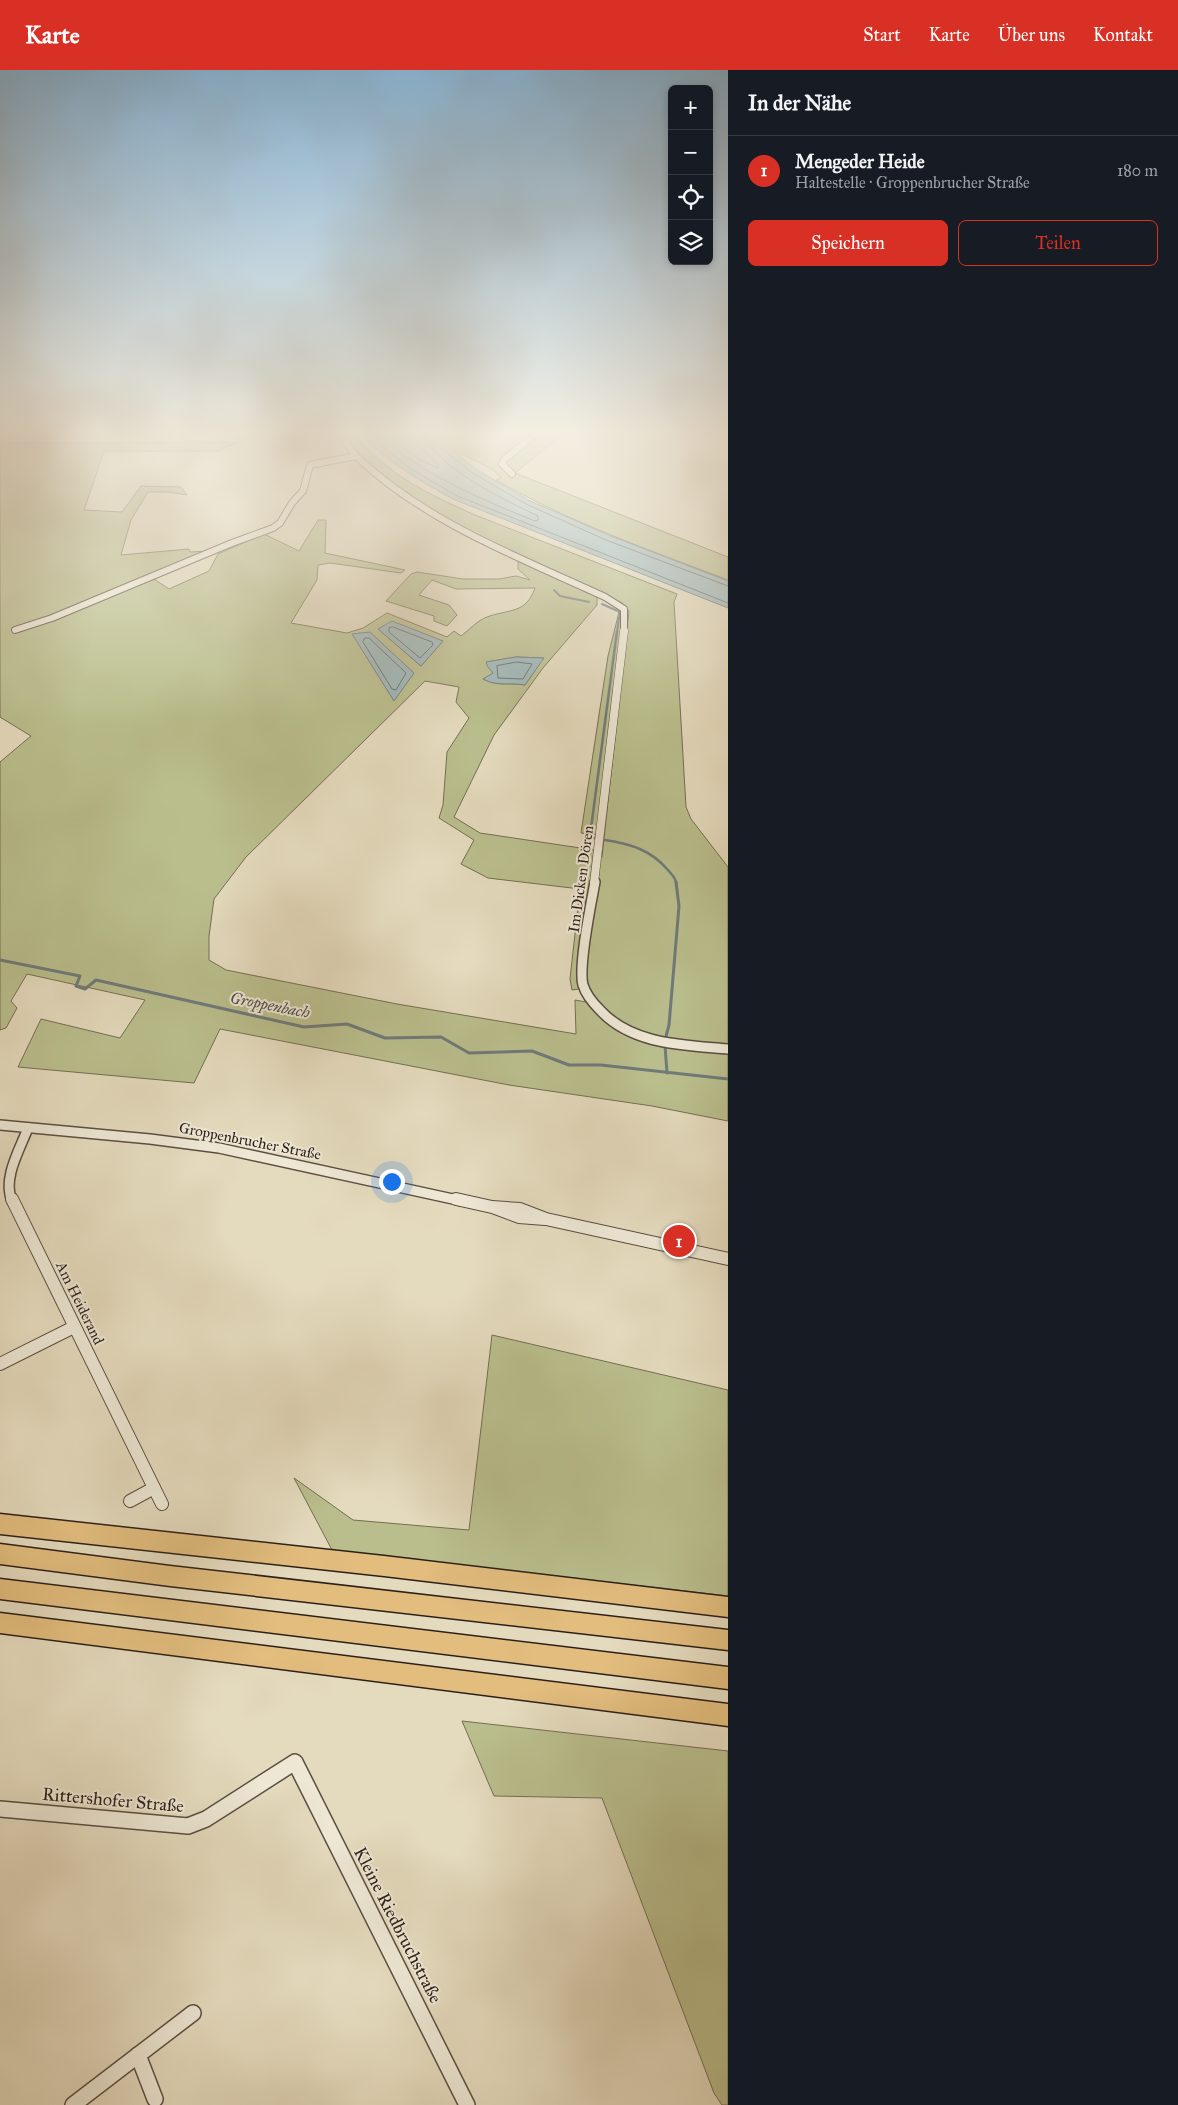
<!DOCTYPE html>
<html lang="de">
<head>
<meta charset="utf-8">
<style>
	:root { --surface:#171b24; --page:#242831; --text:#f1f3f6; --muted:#9ea1a6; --line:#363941; --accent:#d93025 }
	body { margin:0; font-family:"IM FELL Great Primer",serif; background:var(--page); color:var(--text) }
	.controls { position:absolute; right:15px; top:15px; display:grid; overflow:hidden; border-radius:8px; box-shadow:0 2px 8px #0003 }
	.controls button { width:45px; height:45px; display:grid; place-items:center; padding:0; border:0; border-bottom:1px solid var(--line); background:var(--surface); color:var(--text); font:25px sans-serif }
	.you { position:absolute; left:391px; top:1111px; width:18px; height:18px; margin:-12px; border:4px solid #fff; border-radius:50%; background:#1a73e8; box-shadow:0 0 0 8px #1a73e833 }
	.badge { display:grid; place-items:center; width:32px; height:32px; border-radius:50%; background:var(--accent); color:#fff; font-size:16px; font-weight:700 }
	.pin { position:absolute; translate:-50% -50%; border:2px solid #fff; box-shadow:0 1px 5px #0006 }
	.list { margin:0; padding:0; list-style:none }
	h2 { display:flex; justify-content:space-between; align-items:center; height:65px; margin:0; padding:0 20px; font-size:21px }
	h2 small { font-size:16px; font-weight:400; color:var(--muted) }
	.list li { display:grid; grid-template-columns:32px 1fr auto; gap:15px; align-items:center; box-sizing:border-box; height:70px; padding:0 20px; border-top:1px solid var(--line) }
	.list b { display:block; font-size:19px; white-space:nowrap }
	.list p { margin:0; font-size:16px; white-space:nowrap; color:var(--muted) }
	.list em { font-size:16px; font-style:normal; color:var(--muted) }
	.actions { display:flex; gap:10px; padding:15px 20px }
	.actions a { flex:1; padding:11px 0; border:1px solid var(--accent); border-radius:8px; text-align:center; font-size:18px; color:var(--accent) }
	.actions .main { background:var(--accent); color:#fff }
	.icon { flex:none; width:28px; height:28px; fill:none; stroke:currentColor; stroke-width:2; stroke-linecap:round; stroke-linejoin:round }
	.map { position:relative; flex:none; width:728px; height:2035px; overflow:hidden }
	header { display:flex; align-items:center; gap:30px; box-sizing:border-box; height:70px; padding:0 25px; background:var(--accent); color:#fff }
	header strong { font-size:24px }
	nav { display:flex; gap:28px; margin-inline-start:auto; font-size:18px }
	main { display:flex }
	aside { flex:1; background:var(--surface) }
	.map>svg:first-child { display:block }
	.green { fill:#babe8d; stroke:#746e53; fill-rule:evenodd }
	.water { fill:#9bb7bc; stroke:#6f7a7b }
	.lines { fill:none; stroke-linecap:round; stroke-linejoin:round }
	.shore { stroke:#646b6a; stroke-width:1 }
	.stream-far2 { stroke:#6f7a7b; stroke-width:2 }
	.stream-far1 { stroke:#6f7a7b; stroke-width:2.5 }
	.stream { stroke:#6f7a7b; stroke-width:3 }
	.minor-far4-casing { stroke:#5b4e42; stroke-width:8 }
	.minor-far3-casing { stroke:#5b4e42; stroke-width:9 }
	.minor-far2-casing { stroke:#5b4e42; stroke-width:12 }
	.minor-far1-casing { stroke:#5b4e42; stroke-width:14 }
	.minor-casing { stroke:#5b4e42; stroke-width:18 }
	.highway-casing { stroke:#2d1f19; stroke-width:3 }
	.minor-far4 { stroke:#ede7d4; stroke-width:6 }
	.minor-far3 { stroke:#ede7d4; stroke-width:8 }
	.minor-far2 { stroke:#ede7d4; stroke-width:9 }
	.minor-far1 { stroke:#ede7d4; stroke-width:12 }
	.minor { stroke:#ede7d4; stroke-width:15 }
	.highway { fill:#e2bd7e; fill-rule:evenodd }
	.labels { text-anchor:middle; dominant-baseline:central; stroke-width:4; stroke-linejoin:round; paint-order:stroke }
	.street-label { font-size:15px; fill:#2d1f19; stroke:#ede7d4 }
	.water-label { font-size:16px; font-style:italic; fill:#4e4d4a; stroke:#ede7d4 }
	.near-street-label { font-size:18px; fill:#2d1f19; stroke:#ede7d4 }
</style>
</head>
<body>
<header>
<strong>Karte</strong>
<nav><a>Start</a><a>Karte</a><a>Über uns</a><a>Kontakt</a></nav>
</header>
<main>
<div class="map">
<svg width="728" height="2035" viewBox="0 0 728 2035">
	<rect width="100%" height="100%" fill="#e4dabd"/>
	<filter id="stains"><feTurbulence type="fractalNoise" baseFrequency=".004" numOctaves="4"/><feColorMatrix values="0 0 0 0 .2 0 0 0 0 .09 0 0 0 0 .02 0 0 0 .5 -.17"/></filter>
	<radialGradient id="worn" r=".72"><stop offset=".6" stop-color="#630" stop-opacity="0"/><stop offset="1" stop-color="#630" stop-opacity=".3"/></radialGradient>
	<g class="green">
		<path d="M342 362H350C370 382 391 402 416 416 435 427 455 436 475 445L677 524 674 532 686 737 691 749 728 797V1051L652 1036 509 1015 220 959 194 1013 18 997 41 949 120 968 145 930 27 904 11 931 17 938 6 958 0 960V692L31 666 0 647V371L13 373 237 372 219 381H104L84 440 122 442 141 416 181 417 187 425 168 422H148L131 450 121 485 189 479 190 482 208 481 212 483 154 509 169 519 209 501 218 484 264 464 299 481 318 450H326L325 483 405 500 401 503 330 493 318 495 317 510 291 553 347 563 363 558 387 543 447 567 454 561 461 566C469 560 478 550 487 547 509 539 526 544 535 518L456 519 432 510 419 525 449 535 457 545 447 556 434 551V546L386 531 411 504 417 502 463 509H499L516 506 530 510 518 499V492L523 490 597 525V535L543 598 494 665 454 747 480 763 594 780 590 814 598 787H602L629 541 622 533 449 453 391 413 358 385ZM378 559 443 571 421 596ZM516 587 543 588 525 615C510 612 497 617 483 609L494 603 487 592ZM425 611 459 617 456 632 469 648 447 682 443 735 439 748 474 770 461 794 488 808 580 819 570 909 572 920 579 919V895L591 930 626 960 602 948 586 932 575 930 576 964 397 934 226 900 209 890V866L214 829 246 787Z"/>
		<path d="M443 362H566L515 403 728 487V510C649 480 569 452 496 410L501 408C487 389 446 386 441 363Z"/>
		<path d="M619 542H623L599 765 581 763 608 586Z"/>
		<path d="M492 1265 728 1320V1526L332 1480 294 1408 353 1450 469 1460Z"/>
		<path d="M462 1651 728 1681V2035H722L714 2023 602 1728 494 1726Z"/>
	</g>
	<g class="water">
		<path d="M358 362H430L474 398 528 430 608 465 728 511V538L453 429C418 410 386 391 358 362Z"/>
		<path d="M392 551 443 571 421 596 378 559Z"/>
		<path d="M370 562 414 603 394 631 352 564Z"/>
		<path d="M516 587 544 588 525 615C509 612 498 617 483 609L493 603 488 597 486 592Z"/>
	</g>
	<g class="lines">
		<g class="shore">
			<path d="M365 362 408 397 455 425 728 533"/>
			<path d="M374 362C422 404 477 428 535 451L538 450V446C504 430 436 397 421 362"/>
			<path d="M385 362 418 389 438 398V394L417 375 413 362"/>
			<path d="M427 362 429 368 471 402 526 434 606 470 728 516"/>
			<path d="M393 557 432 572 433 575 420 588 389 562V558Z"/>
			<path d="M365 568H369L406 603 396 620 392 619 363 572Z"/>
			<path d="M517 592 532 594 523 609 498 608 497 596Z"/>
		</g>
		<g class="stream-far2">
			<path d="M554 520 560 526 589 532"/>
			<path d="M602 534 620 542 617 562"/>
		</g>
		<g class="stream-far1">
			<path d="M597 769 590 766 617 561"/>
			<path d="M605 770C631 774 651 780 668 800 672 805 676 808 676 813"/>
		</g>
		<g class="stream">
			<path d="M0 890 80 906 76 916 85 919 96 910 304 957 347 954 385 968 441 967 469 983 532 981 569 995H601L728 1009"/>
			<path d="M665 970 669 955 679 836 676 812"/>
			<path d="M665 976 667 1003"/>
		</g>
		<g class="minor-far4-casing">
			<g id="minor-far4">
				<path d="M340 362C345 370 350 380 357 387 425 452 521 488 605 527L624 539V562"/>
				<path d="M512 404 502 394 505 389 538 362"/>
				<path d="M15 560 52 548 232 473 273 458 280 453 292 433 303 421 310 395 356 386"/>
			</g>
		</g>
		<g class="minor-far3-casing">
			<path id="minor-far3" d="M594 813 624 561"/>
		</g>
		<g class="minor-far2-casing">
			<g id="minor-far2">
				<path d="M595 812C591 834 578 896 583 915 586 925 593 933 600 940 632 975 684 975 728 979"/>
				<path d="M0 1055 150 1069 219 1078 462 1131"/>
				<path d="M12 1131C2 1109 20 1079 28 1058"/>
			</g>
		</g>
		<g class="minor-far1-casing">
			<g id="minor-far1">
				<path d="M12 1129 162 1434"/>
				<path d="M456 1129 492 1137 520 1139 546 1149 728 1189"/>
				<path d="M495 1138 519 1147 545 1149"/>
				<path d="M0 1294 74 1257"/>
				<path d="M130 1431 154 1418"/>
			</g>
		</g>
		<g class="minor-casing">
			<g id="minor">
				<path d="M0 1739 188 1756 206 1749 295 1692 467 2035"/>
				<path d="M138 1985 155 2029"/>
				<path d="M73 2035 193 1943"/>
			</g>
		</g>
		<g class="highway-casing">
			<g id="highway">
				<path d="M0 1444 384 1486 728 1527V1547L384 1506 0 1464Z"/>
				<path d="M0 1474 170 1496 728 1560V1580L170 1516 0 1494Z"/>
				<path d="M0 1509 728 1597V1619L0 1529Z"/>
				<path d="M0 1543 728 1634V1656L0 1563Z"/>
			</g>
		</g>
		<use href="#minor-far4" class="minor-far4"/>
		<use href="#minor-far3" class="minor-far3"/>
		<use href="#minor-far2" class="minor-far2"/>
		<use href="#minor-far1" class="minor-far1"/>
		<use href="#minor" class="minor"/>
		<use href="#highway" class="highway"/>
	</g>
	<linearGradient id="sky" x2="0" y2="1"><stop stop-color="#89b5d6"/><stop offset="0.56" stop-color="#f3eee1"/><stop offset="1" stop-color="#f3eee1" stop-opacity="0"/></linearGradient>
	<rect width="728" height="647" fill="url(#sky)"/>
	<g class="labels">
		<g class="street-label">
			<text transform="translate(581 809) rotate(-82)">Im Dicken Dören</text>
			<text transform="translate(250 1071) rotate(11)">Groppenbrucher Straße</text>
			<text transform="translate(80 1233) rotate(64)">Am Heiderand</text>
		</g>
		<g class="water-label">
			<text transform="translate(270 935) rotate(11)">Groppenbach</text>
		</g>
		<g class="near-street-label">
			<text transform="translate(113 1730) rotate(5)">Rittershofer Straße</text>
			<text transform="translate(398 1855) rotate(63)">Kleine Riedbruchstraße</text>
		</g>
	</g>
	<rect width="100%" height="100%" filter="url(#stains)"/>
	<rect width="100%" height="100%" fill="url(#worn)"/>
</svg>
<div class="controls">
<button>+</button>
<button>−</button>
<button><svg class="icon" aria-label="locate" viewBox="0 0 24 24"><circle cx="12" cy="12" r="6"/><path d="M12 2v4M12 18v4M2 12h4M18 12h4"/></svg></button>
<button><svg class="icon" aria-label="layers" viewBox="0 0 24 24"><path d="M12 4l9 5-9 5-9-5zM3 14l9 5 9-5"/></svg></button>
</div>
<div class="you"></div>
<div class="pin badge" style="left:679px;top:1171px">1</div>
</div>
<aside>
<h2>In der Nähe<small></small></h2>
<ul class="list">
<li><span class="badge">1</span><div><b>Mengeder Heide</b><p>Haltestelle · Groppenbrucher Straße</p></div><em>180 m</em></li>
</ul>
<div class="actions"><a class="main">Speichern</a><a>Teilen</a></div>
</aside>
</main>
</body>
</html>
